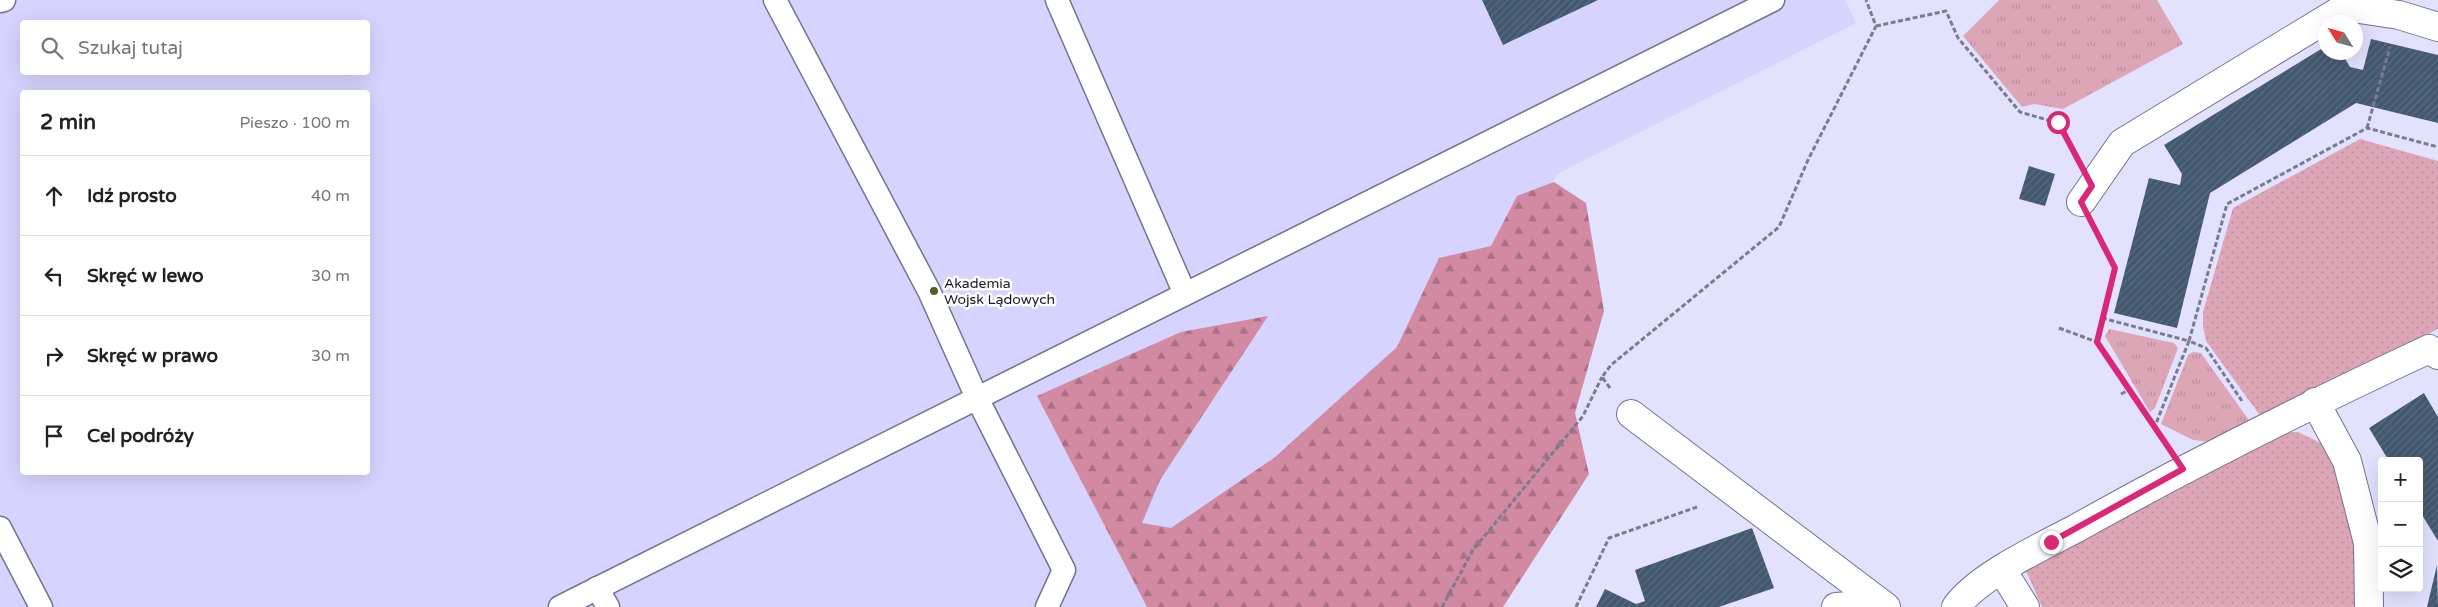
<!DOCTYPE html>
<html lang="pl">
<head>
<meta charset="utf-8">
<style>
	:root { --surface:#fff; --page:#f2f2f2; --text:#222; --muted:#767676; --line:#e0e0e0 }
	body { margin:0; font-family:"Varela Round",sans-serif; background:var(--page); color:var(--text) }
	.controls { position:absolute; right:15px; bottom:15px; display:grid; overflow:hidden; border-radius:5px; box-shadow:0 5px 20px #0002 }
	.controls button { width:45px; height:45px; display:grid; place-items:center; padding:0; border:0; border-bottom:1px solid var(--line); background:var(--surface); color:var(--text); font:25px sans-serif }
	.compass { position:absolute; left:2318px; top:15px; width:45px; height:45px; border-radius:50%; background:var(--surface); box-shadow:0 5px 20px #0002; rotate:307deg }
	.stop { position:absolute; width:15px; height:15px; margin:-11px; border:4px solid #db2777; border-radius:50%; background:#fff }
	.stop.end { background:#db2777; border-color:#fff; box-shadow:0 1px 5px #0008 }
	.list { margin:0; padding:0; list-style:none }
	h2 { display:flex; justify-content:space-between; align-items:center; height:65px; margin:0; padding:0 20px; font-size:21px }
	h2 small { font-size:16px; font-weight:400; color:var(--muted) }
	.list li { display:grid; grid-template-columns:32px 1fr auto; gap:15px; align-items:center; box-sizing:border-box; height:80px; padding:0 20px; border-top:1px solid var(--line) }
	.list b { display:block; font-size:19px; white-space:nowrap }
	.list em { font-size:16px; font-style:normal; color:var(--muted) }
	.icon { flex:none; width:28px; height:28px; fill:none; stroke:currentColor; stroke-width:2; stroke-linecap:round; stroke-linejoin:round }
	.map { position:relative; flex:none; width:2438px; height:607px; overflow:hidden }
	.search { position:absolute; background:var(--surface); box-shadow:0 5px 20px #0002; left:20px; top:20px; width:350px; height:55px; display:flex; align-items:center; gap:12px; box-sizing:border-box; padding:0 18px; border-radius:5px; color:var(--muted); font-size:19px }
	.panel { position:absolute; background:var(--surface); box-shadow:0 5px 20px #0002; left:20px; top:90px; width:350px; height:385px; border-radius:5px }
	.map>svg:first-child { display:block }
	.built { fill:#d6d3fe; fill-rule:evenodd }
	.grass { fill:url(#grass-tufts) }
	.forest { fill:url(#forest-firs) }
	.park { fill:url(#park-dots) }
	.building { fill:url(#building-hatch) }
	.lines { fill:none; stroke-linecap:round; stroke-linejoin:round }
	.lane-casing { stroke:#747291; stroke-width:25 }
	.street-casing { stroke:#747291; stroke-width:30 }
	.path { stroke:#7b7a8f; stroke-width:3; stroke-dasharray:5 2.5; stroke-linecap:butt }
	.lane { stroke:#fff; stroke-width:22 }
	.street { stroke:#fff; stroke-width:28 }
	.route { stroke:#db2777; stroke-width:6 }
	.poi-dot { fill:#575c2a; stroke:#fff; stroke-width:2 }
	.labels { text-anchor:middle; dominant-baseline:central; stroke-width:5; stroke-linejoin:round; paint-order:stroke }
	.poi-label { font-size:14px; fill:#181724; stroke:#fff; text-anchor:start }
</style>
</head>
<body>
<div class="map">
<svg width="2438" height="607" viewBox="0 0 2438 607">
	<defs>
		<pattern id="grass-tufts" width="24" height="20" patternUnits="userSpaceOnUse" patternTransform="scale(1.25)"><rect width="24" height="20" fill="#dda6b7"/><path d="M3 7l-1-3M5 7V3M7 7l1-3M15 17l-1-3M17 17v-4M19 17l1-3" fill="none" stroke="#bd8e9d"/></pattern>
		<pattern id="forest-firs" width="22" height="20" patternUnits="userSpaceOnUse" patternTransform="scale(1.25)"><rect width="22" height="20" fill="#d289a2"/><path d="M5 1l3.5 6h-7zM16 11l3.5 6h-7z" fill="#a96f84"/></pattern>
		<pattern id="park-dots" width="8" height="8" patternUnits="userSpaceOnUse" patternTransform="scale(1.25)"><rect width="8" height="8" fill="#dda6b7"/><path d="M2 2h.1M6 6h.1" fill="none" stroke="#bd8e9d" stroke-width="1.8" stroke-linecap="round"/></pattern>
		<pattern id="building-hatch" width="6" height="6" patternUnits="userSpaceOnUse" patternTransform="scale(1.25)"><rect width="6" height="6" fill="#425770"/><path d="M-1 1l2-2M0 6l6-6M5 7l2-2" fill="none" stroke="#5a6b7f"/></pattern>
	</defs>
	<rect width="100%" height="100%" fill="#e2e1fe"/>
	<path class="built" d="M0 0H1845L1856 23 1557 174 1350 607H0ZM22 22H368V72H22ZM22 92H368V472H22Z"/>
	<g class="grass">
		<path d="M1999 0H2157L2183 44 2063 109 2034 104 2022 107 1963 36Z"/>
		<path d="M2109 329 2174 343 2178 348 2155 408 2150 412 2105 336Z"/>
		<path d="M2193 352 2201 353 2251 423 2212 442 2193 440 2161 424 2188 355Z"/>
	</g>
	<path class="forest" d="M1554 182 1586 203 1604 311 1575 413 1589 474 1503 607H1147L1037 396 1181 332 1268 316 1160 480 1142 523 1171 528 1274 458 1397 347 1439 258 1491 246 1517 196Z"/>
	<g class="park">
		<path d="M2360 139 2438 161V329L2261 417 2206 341 2203 327V312L2233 208Z"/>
		<path d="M2298 432 2323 444 2336 466 2345 494 2357 562V607H2042L2026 571 2129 506 2278 433Z"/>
	</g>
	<g class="building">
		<path d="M1482 0H1598L1503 45Z"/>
		<path d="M2371 39 2438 55V123L2356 103 2210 193 2177 328 2114 313 2149 178 2180 185 2182 174 2164 145 2326 46V52H2341L2350 67 2363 70Z"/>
		<path d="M2029 166 2055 174 2045 206 2019 199Z"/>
		<path d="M2424 393 2438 417V541L2419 510V461H2389L2369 428Z"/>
		<path d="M1752 528 1774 588 1719 607H1596L1605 589 1636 604 1645 601 1635 570Z"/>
		<path d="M2437 565 2438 607H2427Z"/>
	</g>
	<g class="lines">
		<g class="lane-casing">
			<g id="lane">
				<path d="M775 0 929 291 977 398 1064 570 1047 607"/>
				<path d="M1057 0 1185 294"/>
				<path d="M0 1 4 0"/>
				<path d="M0 528 41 607"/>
				<path d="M597 588 608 607"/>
				<path d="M560 607 1773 0"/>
			</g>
		</g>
		<g class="street-casing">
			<g id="street">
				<path d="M2344 0 2346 7 2399 15 2438 27"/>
				<path d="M2081 202 2122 143 2346 7"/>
				<path d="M2315 402 2347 461 2368 543 2369 607"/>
				<path d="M1631 414 1866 592"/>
				<path d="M2002 570 2025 607"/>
				<path d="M1836 607 1849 606 1866 592 1886 607"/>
				<path d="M1956 607C1978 576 2041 547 2075 529 2191 464 2309 405 2429 349L2438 355"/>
			</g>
		</g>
		<g class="path">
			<path d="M1876 26 1946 11 1958 38 2020 112 2058 123 2075 151"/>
			<path d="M2367 128 2390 47"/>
			<path d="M2096 232 2115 268 2097 342 2164 441"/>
			<path d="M2102 318 2189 341 2155 426"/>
			<path d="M2059 328 2097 342"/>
			<path d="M1610 388 1602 377 1611 365 1779 227 1808 160 1876 26 1866 0"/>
			<path d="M2121 394 2129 390"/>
			<path d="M2242 401 2206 348 2189 341 2227 204 2367 128 2438 147"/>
			<path d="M1442 607 1473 550 1583 416 1602 377"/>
			<path d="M1576 607 1609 538 1697 507"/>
		</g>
		<use href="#lane" class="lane"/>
		<use href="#street" class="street"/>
	</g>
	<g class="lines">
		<path class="route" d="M2051 542 2183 469 2097 342 2115 268 2081 202 2092 186 2058 122"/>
	</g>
	<circle class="poi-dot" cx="934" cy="291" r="5"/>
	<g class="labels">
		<g class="poi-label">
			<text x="944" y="283">Akademia<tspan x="944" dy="16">Wojsk Lądowych</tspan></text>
		</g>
	</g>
</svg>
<div class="controls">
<button>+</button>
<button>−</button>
<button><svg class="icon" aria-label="layers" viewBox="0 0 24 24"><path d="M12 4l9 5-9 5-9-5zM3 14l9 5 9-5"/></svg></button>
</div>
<svg class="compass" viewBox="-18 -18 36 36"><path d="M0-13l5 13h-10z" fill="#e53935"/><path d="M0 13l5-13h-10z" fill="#767676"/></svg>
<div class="stop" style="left:2058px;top:122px"></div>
<div class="stop end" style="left:2051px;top:542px"></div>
<div class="search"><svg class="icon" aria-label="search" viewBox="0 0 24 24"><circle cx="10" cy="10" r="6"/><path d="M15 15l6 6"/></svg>Szukaj tutaj</div>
<section class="panel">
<h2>2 min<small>Pieszo · 100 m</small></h2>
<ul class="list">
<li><svg class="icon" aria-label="ahead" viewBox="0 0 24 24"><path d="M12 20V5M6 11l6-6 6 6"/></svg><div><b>Idź prosto</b></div><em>40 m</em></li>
<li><svg class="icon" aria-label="left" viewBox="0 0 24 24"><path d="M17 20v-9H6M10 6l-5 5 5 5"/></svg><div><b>Skręć w lewo</b></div><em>30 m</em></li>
<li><svg class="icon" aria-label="right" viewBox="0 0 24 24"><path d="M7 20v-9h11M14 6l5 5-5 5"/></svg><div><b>Skręć w prawo</b></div><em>30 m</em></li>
<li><svg class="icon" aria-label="arrive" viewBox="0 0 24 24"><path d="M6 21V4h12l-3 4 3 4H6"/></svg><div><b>Cel podróży</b></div></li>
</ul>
</section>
</div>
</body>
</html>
